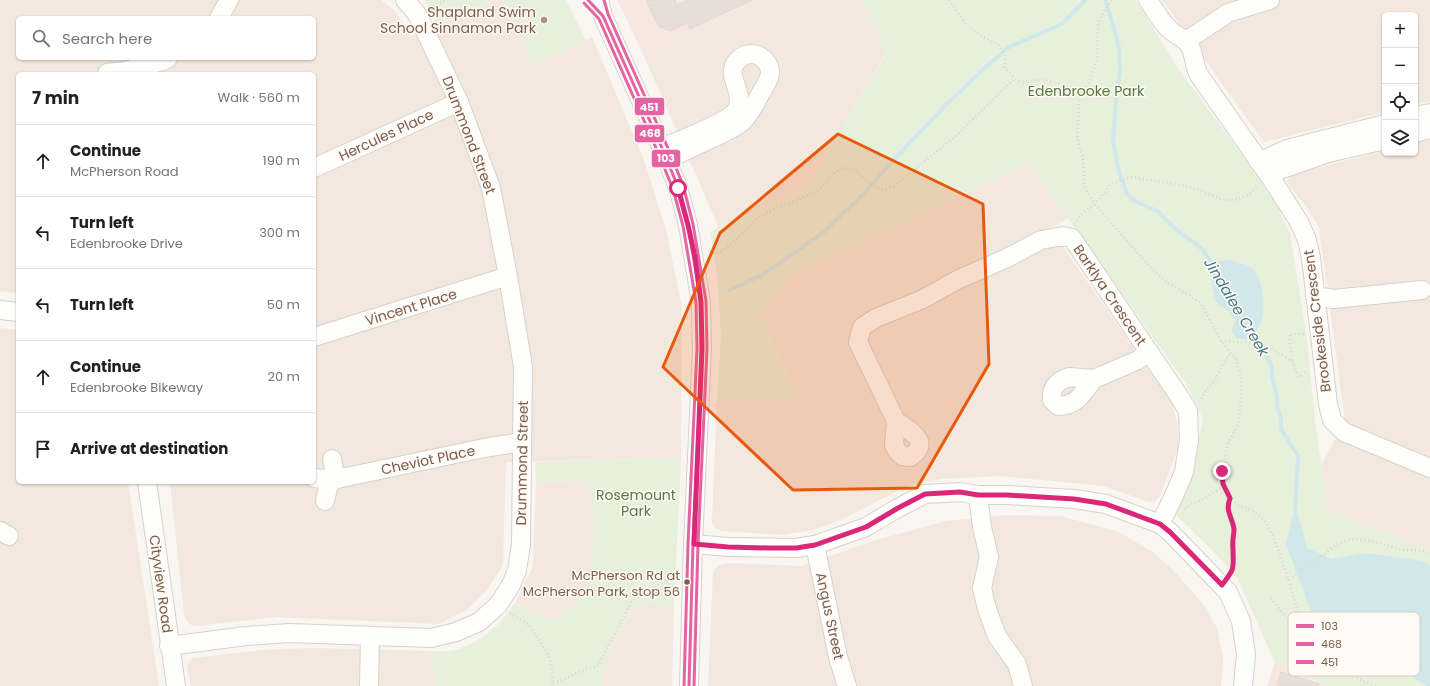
<!DOCTYPE html>
<html lang="en">
<head>
<meta charset="utf-8">
<style>
	:root { --surface:#fff; --page:#f6f6f6; --text:#202124; --muted:#757577; --line:#e0e0e0 }
	body { margin:0; font-family:Poppins,sans-serif; background:var(--page); color:var(--text) }
	.controls { position:absolute; right:12px; top:12px; display:grid; overflow:hidden; border-radius:6px; box-shadow:0 1px 3px #0004 }
	.controls button { width:36px; height:36px; display:grid; place-items:center; padding:0; border:0; border-bottom:1px solid var(--line); background:var(--surface); color:var(--text); font:20px sans-serif }
	.stop { position:absolute; width:12px; height:12px; margin:-9px; border:3px solid #db2777; border-radius:50%; background:#fff }
	.stop.end { background:#db2777; border-color:#fff; box-shadow:0 1px 4px #0008 }
	.list { margin:0; padding:0; list-style:none }
	h2 { display:flex; justify-content:space-between; align-items:center; height:52px; margin:0; padding:0 16px; font-size:17px }
	h2 small { font-size:13px; font-weight:400; color:var(--muted) }
	.list li { display:grid; grid-template-columns:26px 1fr auto; gap:12px; align-items:center; box-sizing:border-box; height:72px; padding:0 16px; border-top:1px solid var(--line) }
	.list b { display:block; font-size:15px; white-space:nowrap }
	.list p { margin:0; font-size:13px; white-space:nowrap; color:var(--muted) }
	.list em { font-size:13px; font-style:normal; color:var(--muted) }
	.icon { flex:none; width:22px; height:22px; fill:none; stroke:currentColor; stroke-width:2; stroke-linecap:round; stroke-linejoin:round }
	.map { position:relative; flex:none; width:1430px; height:686px; overflow:hidden }
	.search { position:absolute; background:var(--surface); box-shadow:0 1px 3px #0004; left:16px; top:16px; width:300px; height:44px; display:flex; align-items:center; gap:10px; box-sizing:border-box; padding:0 14px; border-radius:6px; color:var(--muted); font-size:15px }
	.panel { position:absolute; background:var(--surface); box-shadow:0 1px 3px #0004; left:16px; top:72px; width:300px; height:412px; border-radius:6px }
	.map>svg:first-child { display:block }
	.residential { fill:#f2e8de; fill-rule:evenodd }
	.commercial { fill:#f6e8e1 }
	.green { fill:#e7f0db }
	.water { fill:#d0e8ea }
	.lines { fill:none; stroke-linecap:round; stroke-linejoin:round }
	.stream { stroke:#d0e8ea; stroke-width:4 }
	.building { fill:#e6ded7; stroke:#e2d8d2 }
	.minor-casing { stroke:#d7d1cb; stroke-width:20 }
	.path { stroke:#dcd5d0; stroke-width:2.5; stroke-dasharray:1 3; stroke-linecap:butt }
	.minor { stroke:#fefefd; stroke-width:18 }
	.bus-1-casing { stroke:#fffaf3; stroke-width:6 }
	.bus-2-casing { stroke:#fffaf3; stroke-width:6 }
	.bus-3-casing { stroke:#fffaf3; stroke-width:6 }
	.bus-1 { stroke:#e463a4; stroke-width:3 }
	.bus-2 { stroke:#e463a4; stroke-width:3 }
	.bus-3 { stroke:#e463a4; stroke-width:3 }
	.route { stroke:#db2777; stroke-width:5 }
	.marked { fill:#e8590c; fill-opacity:0.2; stroke:#e8590c; stroke-width:3; stroke-linejoin:round }
	.poi-dot { fill:#a69286; stroke:#fffaf3; stroke-width:1.5 }
	.bus-dot { fill:#7a5c4d; stroke:#fffaf3; stroke-width:1.5 }
	.labels { text-anchor:middle; dominant-baseline:central; stroke-width:3; stroke-linejoin:round; paint-order:stroke }
	.bus-label { font-size:13px; fill:#7a5c4d; stroke:#fffaf3; text-anchor:end }
	.poi-label { font-size:14px; fill:#7a5c4d; stroke:#fffaf3; text-anchor:end }
	.park-label { font-size:14px; fill:#537a41; stroke:#fffaf3 }
	.street-label { font-size:14px; fill:#7a5c4d; stroke:#fffaf3 }
	.water-label { font-size:15px; font-style:italic; fill:#437c86; stroke:#fffaf3 }
	.key { fill:#fffaf3; stroke:#d7cbc1; stroke-width:1 }
	.key-label { font-size:11px; fill:#7a5c4d }
	.line-badge { stroke:#fffaf3; stroke-width:1.5 }
	.badge-label { font-size:11px; text-anchor:middle; font-weight:bold; fill:#fff }
</style>
</head>
<body>
<div class="map">
<svg width="1430" height="686" viewBox="0 0 1430 686">
	<rect width="100%" height="100%" fill="#f9f5f0"/>
	<g class="residential">
		<path d="M0 0H381L394 10 412 36 495 0H504L533 64 592 37 644 160 666 230 682 307 681 458 506 462 503 565 487 590 467 610 439 624 276 617 197 626 191 625 187 622 184 615 170 482H314V74H18V293L0 291ZM18 18H314V58H18Z"/>
		<path d="M764 0H863L887 52 811 180 795 193 719 228 644 56Z"/>
		<path d="M1162 0H1430V101L1415 104V15H1385V112L1264 142Z"/>
		<path d="M1430 140V551L1327 509 1321 466 1345 420 1319 228 1309 210 1287 183 1288 179 1302 171 1385 151V153H1415V143Z"/>
		<path d="M1029 163 1069 218 1050 228 1172 403 1178 427V448L1160 496 1155 501 1149 502 1103 486 1001 476 941 479 907 486 841 520 813 530 782 535 722 531 715 528 712 522 717 401 799 400 760 316 786 277Z"/>
		<path d="M0 328 18 330V482H128L159 686H0Z"/>
		<path d="M581 481 591 490 594 524 591 576 574 608 549 620 515 603 533 566 536 482Z"/>
		<path d="M1008 515 1061 516 1119 532 1151 551 1172 569 1203 604 1217 628 1223 658 1221 686H708L713 572 719 565 729 563 802 566 873 541 946 521Z"/>
		<path d="M633 605 674 607 672 686H603V668Z"/>
		<path d="M311 648 430 651 436 686H191L187 667 189 662 193 658 262 650Z"/>
		<path d="M1275 663 1327 686H1267Z"/>
	</g>
	<path class="commercial" d="M617 0H764L644 56Z"/>
	<g class="green">
		<path d="M425 0H495L437 24Z"/>
		<path d="M504 0H566L586 40 533 64Z"/>
		<path d="M863 0H1136L1177 67 1256 174 1277 206 1290 234 1306 332 1315 420 1327 509 1430 551V686H1327L1275 663 1238 579 1211 549 1176 515 1192 468 1203 419 1187 385 1029 163 786 277 760 316 799 400 717 401 721 335 717 274 710 232 795 193 811 180 887 53Z"/>
		<path d="M681 458 674 607 633 605 603 668V686H436L430 651C437 651 447 652 455 650 483 642 499 626 515 603L549 620 574 608 591 576 594 524 591 490 581 481 536 482 535 462Z"/>
	</g>
	<g class="water">
		<path d="M1228 260C1236 262 1245 263 1252 268 1263 276 1266 310 1261 322 1259 328 1253 334 1249 340L1236 338 1231 331 1236 320 1228 311 1217 303 1213 292 1211 269 1215 262Z"/>
		<path d="M1295 507 1302 528 1307 548 1332 559 1365 553 1423 561 1430 566V686H1427L1410 676 1372 668 1324 636 1317 627 1286 544Z"/>
	</g>
	<g class="lines">
		<g class="stream">
			<path d="M1105 0 1114 28 1119 48 1120 72 1117 89 1113 141 1119 172 1127 194 1133 200 1157 211 1180 233 1195 243 1204 251 1216 270"/>
			<path d="M730 290 764 274 824 232 863 194 900 153 948 103 990 63 1009 47 1062 24 1085 0"/>
			<path d="M1251 329 1266 352 1268 358 1272 367V376L1277 397V407L1281 418V429L1298 456 1295 511"/>
		</g>
	</g>
	<g class="building">
		<path d="M646 0H675L677 5 688 0H752L690 29 687 23 670 31 658 26Z"/>
		<path d="M1281 672 1319 684 1318 686H1283L1277 684Z"/>
	</g>
	<g class="lines">
		<g class="minor-casing">
			<g id="minor">
				<path d="M599 0 603 16 662 148 678 187 688 225 701 302 702 349 693 544 689 686"/>
				<path d="M1148 0C1155 10 1161 22 1170 30 1176 36 1185 38 1189 45 1195 54 1193 65 1199 75L1273 181 1299 222 1307 240 1311 258 1328 404 1332 420 1344 432 1430 468"/>
				<path d="M219 18 229 0"/>
				<path d="M1186 41 1228 13 1270 0"/>
				<path d="M107 73 125 71 163 61 168 58"/>
				<path d="M1415 116 1430 113"/>
				<path d="M1415 133 1430 129"/>
				<path d="M662 148C677 141 726 123 735 112 749 93 721 75 739 59 751 48 769 57 770 72 770 79 765 86 762 91 756 101 751 114 742 122 734 129 722 133 713 138 697 145 682 153 666 160"/>
				<path d="M1259 162 1287 149 1385 124"/>
				<path d="M314 168 459 102"/>
				<path d="M1268 174 1328 153 1385 140"/>
				<path d="M1315 296 1334 299 1422 290"/>
				<path d="M0 310 18 312"/>
				<path d="M314 337 508 276"/>
				<path d="M1069 377 1094 379C1082 393 1079 405 1058 406L1052 400C1051 387 1057 381 1069 377Z"/>
				<path d="M1094 379 1138 360 1149 352"/>
				<path d="M896 421C909 430 933 442 910 457L902 456 897 451 894 445 896 421 858 342 862 327 876 318 923 299 959 279 1007 258 1041 240 1063 236 1072 238 1149 352 1179 396 1188 411 1189 440 1184 472 1173 498 1160 524"/>
				<path d="M332 459 336 480"/>
				<path d="M314 478 332 480 484 448 522 442"/>
				<path d="M147 482 176 686"/>
				<path d="M978 495 982 527 989 557 982 588 987 609 997 636 1017 664 1023 686"/>
				<path d="M325 501 330 480"/>
				<path d="M0 531 9 536"/>
				<path d="M693 544 728 547 796 548 815 545 866 527 898 508 925 494 960 492 978 495H1007L1074 499 1106 504 1160 524 1170 532 1228 592 1241 621 1246 654 1243 686"/>
				<path d="M815 545 838 657 847 686"/>
				<path d="M169 646 246 636 289 633 431 638 456 632 479 622 498 605 511 585 517 570 521 545 523 367 508 276 491 188 459 102 417 14 405 0"/>
				<path d="M369 686 370 636"/>
			</g>
		</g>
		<g class="path">
			<path d="M949 0 965 23 981 36 998 44 1005 57V68C1010 73 1015 80 1022 82 1026 82 1031 80 1035 80 1047 79 1069 85 1080 92"/>
			<path d="M429 8 446 0"/>
			<path d="M1080 92 1077 135 1079 146 1083 158 1084 183 1087 192 1095 204 1118 231 1155 272 1168 283 1200 302 1221 341 1236 359 1241 378V398L1239 423 1228 443 1222 471 1223 485 1228 496 1238 505 1253 511 1266 522 1275 541 1289 580 1293 597 1298 612 1307 628 1315 640 1325 650 1332 663 1342 672 1376 686"/>
			<path d="M1080 92 1088 85 1097 60 1098 22 1111 0"/>
			<path d="M1074 224 1083 213 1095 204 1111 184 1131 177 1182 185 1200 190 1222 200H1235L1248 195 1258 186"/>
			<path d="M709 255C736 249 739 231 760 217 779 204 804 201 823 186 830 181 834 170 844 168 858 165 869 189 883 190 886 190 891 187 894 186L956 136 1015 78"/>
			<path d="M1221 341 1261 343 1292 361 1299 377 1305 372"/>
			<path d="M1292 360 1289 334H1306"/>
			<path d="M1199 402 1201 400 1204 393 1216 379 1223 363 1231 353"/>
			<path d="M1230 498 1227 507 1234 529 1239 538"/>
			<path d="M1185 509C1191 503 1198 502 1205 498 1211 495 1218 490 1223 485"/>
			<path d="M1230 574 1234 567 1232 548 1234 529"/>
			<path d="M1289 580 1335 546 1348 540 1358 539 1376 542 1402 550H1419L1430 553"/>
			<path d="M1271 598 1301 638 1330 661"/>
			<path d="M510 613 529 625 547 652 551 662 553 686"/>
			<path d="M553 682 560 681 588 668 597 667 632 601 678 573"/>
		</g>
		<use href="#minor" class="minor"/>
		<g class="bus-1-casing">
			<path id="bus-1" d="M588 0 603 16 662 148 678 187 688 225 701 302 702 349 693 544 689 686"/>
		</g>
		<g class="bus-2-casing">
			<path id="bus-2" d="M584 3 599 19 657 150 673 189 683 226 696 302 697 349 688 544 684 686"/>
		</g>
		<g class="bus-3-casing">
			<path id="bus-3" d="M604 0 608 14 667 146 683 185 693 224 706 301 707 349 698 544 694 686"/>
		</g>
		<use href="#bus-1" class="bus-1"/>
		<use href="#bus-2" class="bus-2"/>
		<use href="#bus-3" class="bus-3"/>
	</g>
	<g class="lines">
		<path class="route" d="M678 188 688 225 695 257 701 302 702 349 694 544 728 547 769 548H796L815 545 866 527 898 508 925 494 960 492 978 495H1007L1074 499 1106 504 1160 524 1170 532 1222 585C1236 567 1233 569 1233 548 1232 541 1234 535 1234 529 1232 515 1225 513 1230 498L1223 484 1222 471"/>
	</g>
	<path class="marked" d="M838 134 983 204 989 364 917 488 793 490 663 367 720 233Z"/>
	<circle class="poi-dot" cx="544" cy="20" r="4"/>
	<circle class="bus-dot" cx="687" cy="582" r="3.5"/>
	<g class="labels">
		<g class="bus-label">
			<text x="680" y="575">McPherson Rd at<tspan x="680" dy="16">McPherson Park, stop 56</tspan></text>
		</g>
		<g class="poi-label">
			<text x="536" y="12">Shapland Swim<tspan x="536" dy="16">School Sinnamon Park</tspan></text>
		</g>
		<g class="park-label">
			<text x="1086" y="91">Edenbrooke Park</text>
			<text x="636" y="495">Rosemount<tspan x="636" dy="16">Park</tspan></text>
		</g>
		<g class="street-label">
			<text transform="translate(386 135) rotate(-25)">Hercules Place</text>
			<text transform="translate(469 135) rotate(69)">Drummond Street</text>
			<text transform="translate(1110 295) rotate(56)">Barklya Crescent</text>
			<text transform="translate(411 307) rotate(-17)">Vincent Place</text>
			<text transform="translate(1317 321) rotate(-97)">Brookeside Crescent</text>
			<text transform="translate(428 460) rotate(-12)">Cheviot Place</text>
			<text transform="translate(522 463) rotate(-89)">Drummond Street</text>
			<text transform="translate(161 584) rotate(82)">Cityview Road</text>
			<text transform="translate(830 616) rotate(78)">Angus Street</text>
		</g>
		<g class="water-label">
			<text transform="translate(1237 307) rotate(59)">Jindalee Creek</text>
		</g>
	</g>
	<rect x="1288" y="612" width="132" height="64" rx="6" class="key"/>
	<rect x="1296" y="624" width="18" height="4" fill="#e463a4"/>
	<rect x="1296" y="642" width="18" height="4" fill="#e463a4"/>
	<rect x="1296" y="660" width="18" height="4" fill="#e463a4"/>
	<g class="key-label">
		<text x="1321" y="630">103</text>
		<text x="1321" y="648">468</text>
		<text x="1321" y="666">451</text>
	</g>
	<g class="line-badge">
		<rect x="634" y="97" width="31" height="19" rx="4" fill="#e463a4"/>
		<rect x="634" y="124" width="31" height="19" rx="4" fill="#e463a4"/>
		<rect x="651" y="149" width="30" height="19" rx="4" fill="#e463a4"/>
	</g>
	<g class="badge-label">
		<text x="649" y="111">451</text>
		<text x="650" y="137">468</text>
		<text x="666" y="162">103</text>
	</g>
</svg>
<div class="controls">
<button>+</button>
<button>−</button>
<button><svg class="icon" aria-label="locate" viewBox="0 0 24 24"><circle cx="12" cy="12" r="6"/><path d="M12 2v4M12 18v4M2 12h4M18 12h4"/></svg></button>
<button><svg class="icon" aria-label="layers" viewBox="0 0 24 24"><path d="M12 4l9 5-9 5-9-5zM3 14l9 5 9-5"/></svg></button>
</div>
<div class="stop" style="left:678px;top:188px"></div>
<div class="stop end" style="left:1222px;top:471px"></div>
<div class="search"><svg class="icon" aria-label="search" viewBox="0 0 24 24"><circle cx="10" cy="10" r="6"/><path d="M15 15l6 6"/></svg>Search here</div>
<section class="panel">
<h2>7 min<small>Walk · 560 m</small></h2>
<ul class="list">
<li><svg class="icon" aria-label="ahead" viewBox="0 0 24 24"><path d="M12 20V5M6 11l6-6 6 6"/></svg><div><b>Continue</b><p>McPherson Road</p></div><em>190 m</em></li>
<li><svg class="icon" aria-label="left" viewBox="0 0 24 24"><path d="M17 20v-9H6M10 6l-5 5 5 5"/></svg><div><b>Turn left</b><p>Edenbrooke Drive</p></div><em>300 m</em></li>
<li><svg class="icon" aria-label="left" viewBox="0 0 24 24"><path d="M17 20v-9H6M10 6l-5 5 5 5"/></svg><div><b>Turn left</b></div><em>50 m</em></li>
<li><svg class="icon" aria-label="ahead" viewBox="0 0 24 24"><path d="M12 20V5M6 11l6-6 6 6"/></svg><div><b>Continue</b><p>Edenbrooke Bikeway</p></div><em>20 m</em></li>
<li><svg class="icon" aria-label="arrive" viewBox="0 0 24 24"><path d="M6 21V4h12l-3 4 3 4H6"/></svg><div><b>Arrive at destination</b></div></li>
</ul>
</section>
</div>
</body>
</html>
